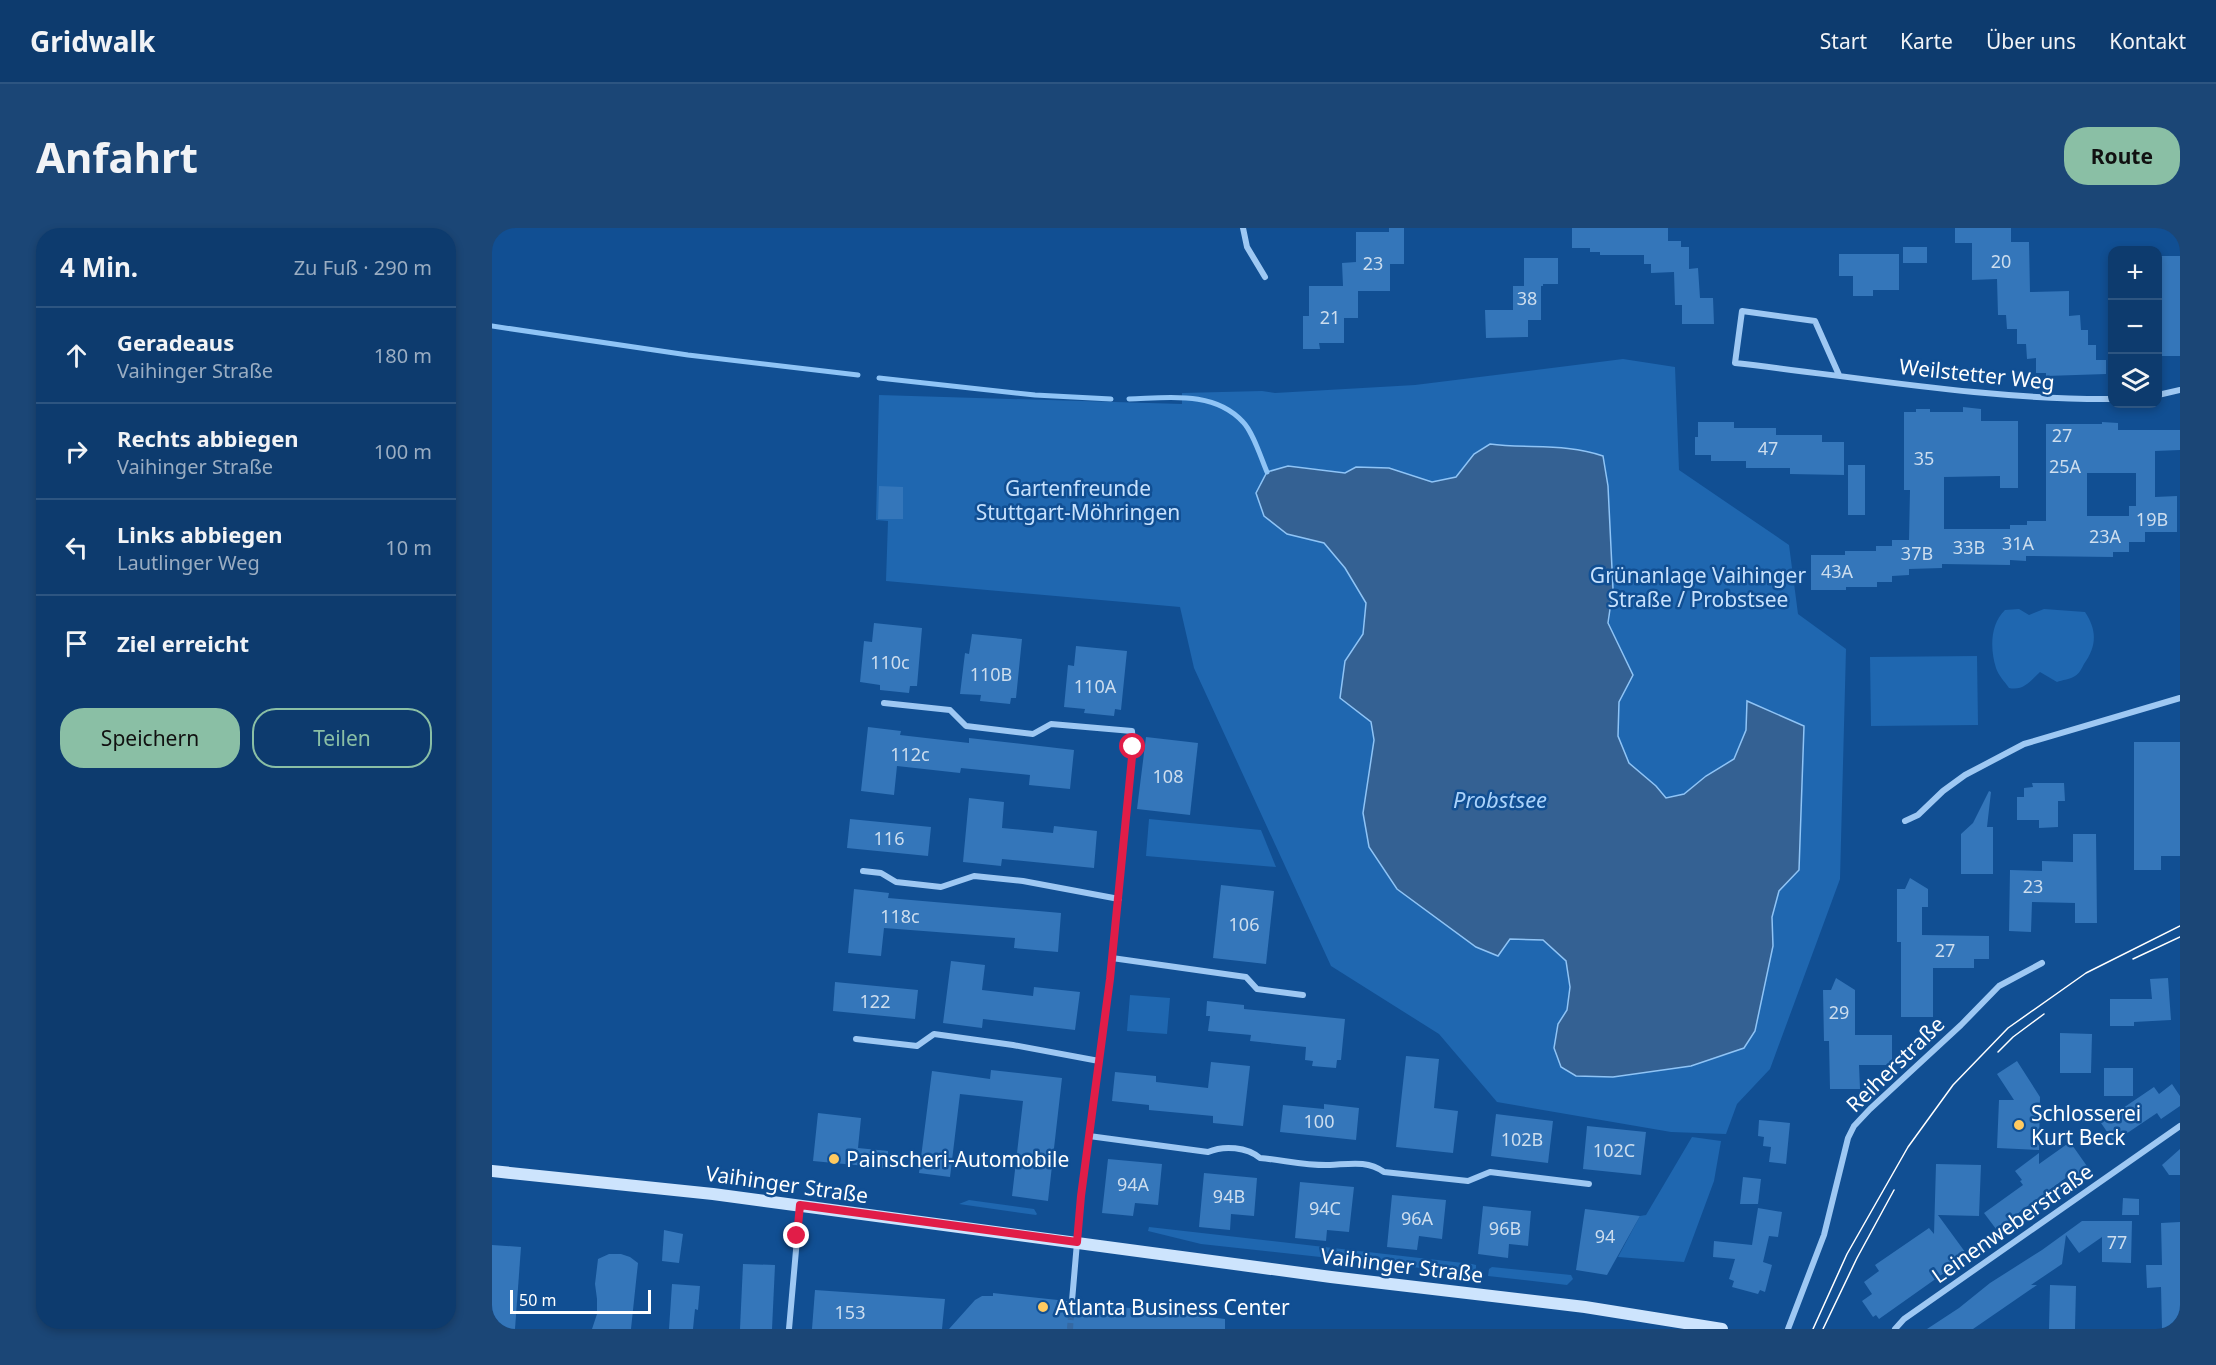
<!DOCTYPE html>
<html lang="de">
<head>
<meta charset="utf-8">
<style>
	:root { --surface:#0d3b6e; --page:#1b4676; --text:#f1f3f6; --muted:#9aadc2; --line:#2d5581; --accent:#8abfa5 }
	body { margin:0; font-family:"Noto Sans",sans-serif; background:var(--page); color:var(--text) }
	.controls { position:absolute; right:18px; top:18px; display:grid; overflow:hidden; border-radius:12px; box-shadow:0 3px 9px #0003 }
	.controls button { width:54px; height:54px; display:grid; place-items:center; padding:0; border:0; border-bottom:2px solid var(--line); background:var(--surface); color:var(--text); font:30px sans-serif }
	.scale { position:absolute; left:18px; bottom:15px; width:141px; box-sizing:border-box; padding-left:6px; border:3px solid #fff; border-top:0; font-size:16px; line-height:21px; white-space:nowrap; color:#fff; -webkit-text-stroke:4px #114f93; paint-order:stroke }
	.stop { position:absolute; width:18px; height:18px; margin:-14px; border:4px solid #e11d48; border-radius:50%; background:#fff }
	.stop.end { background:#e11d48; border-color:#fff; box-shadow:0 2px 6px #0008 }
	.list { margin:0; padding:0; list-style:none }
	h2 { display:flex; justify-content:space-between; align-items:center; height:78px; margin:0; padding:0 24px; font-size:26px }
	h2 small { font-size:20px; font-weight:400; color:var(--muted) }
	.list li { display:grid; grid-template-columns:39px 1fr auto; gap:18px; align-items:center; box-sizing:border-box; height:96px; padding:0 24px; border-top:2px solid var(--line) }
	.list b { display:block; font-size:22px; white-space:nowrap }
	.list p { margin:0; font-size:20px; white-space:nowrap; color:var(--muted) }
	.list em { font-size:20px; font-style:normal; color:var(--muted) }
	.actions { display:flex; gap:12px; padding:18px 24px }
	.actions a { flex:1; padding:14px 0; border:2px solid var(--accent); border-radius:24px; text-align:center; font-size:21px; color:var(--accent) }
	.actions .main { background:var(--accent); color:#111 }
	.icon { flex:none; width:33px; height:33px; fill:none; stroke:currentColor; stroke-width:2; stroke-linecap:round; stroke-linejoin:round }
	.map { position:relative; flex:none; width:1688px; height:1101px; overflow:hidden; border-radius:24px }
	header { display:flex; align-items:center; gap:36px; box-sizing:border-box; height:84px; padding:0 30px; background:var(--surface); border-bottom:2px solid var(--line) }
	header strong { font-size:28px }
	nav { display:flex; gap:33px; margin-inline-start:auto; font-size:21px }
	.intro { display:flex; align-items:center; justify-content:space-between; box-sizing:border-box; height:144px; padding:0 36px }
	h1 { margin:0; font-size:42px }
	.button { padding:15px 27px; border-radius:24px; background:var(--accent); color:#111; font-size:21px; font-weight:700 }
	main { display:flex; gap:36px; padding:0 36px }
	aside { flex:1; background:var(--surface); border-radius:24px; box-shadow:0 3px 9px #0003 }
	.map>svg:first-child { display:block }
	.green { fill:#1f67b0; fill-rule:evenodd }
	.water { fill:#346193; stroke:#8fc4f6; stroke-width:1.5 }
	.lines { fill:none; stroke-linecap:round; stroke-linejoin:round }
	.stream { stroke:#8fc4f6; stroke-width:5 }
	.building { fill:#3476ba; fill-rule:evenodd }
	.street-tunnel { stroke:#3569a3; stroke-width:6; stroke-dasharray:6 3; stroke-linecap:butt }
	.street { stroke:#9ec8f3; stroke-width:6 }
	.secondary { stroke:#cde4fd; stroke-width:12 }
	.tram { stroke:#fff; stroke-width:1.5 }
	.route { stroke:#e11d48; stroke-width:8 }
	.poi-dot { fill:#ffca60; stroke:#114f93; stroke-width:2 }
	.labels { text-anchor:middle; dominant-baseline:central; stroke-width:5; stroke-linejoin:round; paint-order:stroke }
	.number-label { font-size:18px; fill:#cde }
	.street-label { font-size:21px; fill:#fff; stroke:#114f93 }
	.park-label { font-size:21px; fill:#c6e1fd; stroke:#114f93 }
	.poi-label { font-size:21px; fill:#fff; stroke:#114f93; text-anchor:start }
	.water-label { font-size:22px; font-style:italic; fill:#aad2fa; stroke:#114f93 }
</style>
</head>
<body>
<header>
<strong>Gridwalk</strong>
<nav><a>Start</a><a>Karte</a><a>Über uns</a><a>Kontakt</a></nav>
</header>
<div class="intro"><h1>Anfahrt</h1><a class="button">Route</a></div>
<main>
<aside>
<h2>4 Min.<small>Zu Fuß · 290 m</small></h2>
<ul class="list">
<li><svg class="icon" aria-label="ahead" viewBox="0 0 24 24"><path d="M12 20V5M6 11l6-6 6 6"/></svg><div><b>Geradeaus</b><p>Vaihinger Straße</p></div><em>180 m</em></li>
<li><svg class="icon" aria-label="right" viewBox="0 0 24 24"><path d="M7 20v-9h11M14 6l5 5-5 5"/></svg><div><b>Rechts abbiegen</b><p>Vaihinger Straße</p></div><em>100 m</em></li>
<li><svg class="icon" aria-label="left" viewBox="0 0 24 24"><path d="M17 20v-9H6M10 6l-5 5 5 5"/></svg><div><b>Links abbiegen</b><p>Lautlinger Weg</p></div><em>10 m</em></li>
<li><svg class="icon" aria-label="arrive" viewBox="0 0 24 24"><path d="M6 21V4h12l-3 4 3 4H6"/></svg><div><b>Ziel erreicht</b></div></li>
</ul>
<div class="actions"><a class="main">Speichern</a><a>Teilen</a></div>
</aside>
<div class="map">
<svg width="1688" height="1101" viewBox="0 0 1688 1101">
	<rect width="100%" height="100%" fill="#114f93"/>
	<g class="green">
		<path d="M1131 131 1183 139 1187 242 1297 317 1306 386 1354 421 1348 651 1278 841 1245 876 1234 906 1179 904 1005 874 947 806 839 738 702 440 688 379 394 353 396 293 384 292 387 167 690 176V165L770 163 783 165 923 157ZM998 216C1031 221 1064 218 1097 223L1116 258 1121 361 1117 396 1141 447 1127 474 1126 508 1137 535 1164 558 1174 570 1192 566 1214 548 1242 531 1254 502 1256 473 1312 498 1307 642 1287 663 1280 689 1281 718 1252 820C1208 838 1168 843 1121 849L1066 796 1075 783 1078 759 1074 733 1051 712 1018 711 1006 728 984 719 948 691 878 544 882 511 879 494 848 469 853 433 871 406 874 375 853 340 832 315 796 238 853 245 864 239 897 240 940 254 964 249 982 226Z"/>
		<path d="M1527 381 1537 387 1552 381 1593 384C1605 402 1605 418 1592 436 1590 440 1587 446 1583 448 1579 451 1570 452 1565 454L1548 444C1538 453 1532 463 1517 460 1513 454 1506 447 1504 440 1498 421 1498 396 1513 382Z"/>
		<path d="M1485 428 1486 497 1379 498 1378 429Z"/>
		<path d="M657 591 769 602 784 639 654 628Z"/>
		<path d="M638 767 678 770 675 806 635 803Z"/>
		<path d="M1200 909 1229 913 1222 953 1192 1034 1126 1029 1148 988 1154 987Z"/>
		<path d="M477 972 542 981 545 986 544 987 467 976Z"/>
		<path d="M657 999 980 1036 984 1037V1046L709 1016 656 1003Z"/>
		<path d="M1000 1039 1079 1047 1081 1051 1075 1057 996 1048 997 1041Z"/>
	</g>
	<path class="water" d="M998 216C1036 221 1075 215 1111 228L1116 258 1121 361 1116 395 1141 447 1127 474 1126 508 1137 535 1164 558 1174 570 1192 566 1214 548 1242 531 1254 502 1255 473 1312 498 1307 642 1287 663 1280 689 1281 718 1263 803 1252 820 1199 838 1121 849 1084 848 1069 839 1062 820 1066 796 1075 782 1078 759 1074 733 1051 712 1018 711 1006 728 984 719 905 661 877 619 871 585 882 512 879 494 848 470 853 433 871 406 874 375 853 340 832 315 795 306 772 288 764 265 775 244 796 238 853 245 864 239 897 240 940 254 964 249 982 226Z"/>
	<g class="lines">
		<g class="stream">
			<path d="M0 98 196 127 366 147"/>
			<path d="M387 150 543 167 619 171"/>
			<path d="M637 171C675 170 722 162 751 194 761 204 769 230 775 244"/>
		</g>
	</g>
	<g class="building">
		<path d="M897 0H912V36H898V63H866V90H852V115H827L828 121H811V88H817V58H851L850 35 864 34V4H897Z"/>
		<path d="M1080 0H1176V13H1189V19H1197V41L1206 40 1208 70H1221L1222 96H1190V77H1183L1182 44 1159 45V36H1152V27H1108V24H1098V20H1080Z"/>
		<path d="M1463 0H1519V14H1537L1538 64 1577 63V88L1588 87 1589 102H1596V117H1604V132H1614V146L1554 148V145H1544V130L1535 131 1534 116H1525V101H1515L1514 87H1506L1505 51 1480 52V15H1463Z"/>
		<rect x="1411" y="19" width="24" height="16"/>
		<path d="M1347 26H1407V62H1381V68H1361V48H1347Z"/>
		<rect x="1665" y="28" width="23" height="100"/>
		<path d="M1032 30H1066V56H1051V58H1049V92H1036V109L994 110 993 82H1021V58H1032Z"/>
		<path d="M1471 179 1489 181V193H1526V260H1508V248L1452 249V301H1518V297H1535V293H1554V196H1610V194L1626 195V202H1688V222L1663 223V269L1685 268V304H1653V314H1637V324H1621V329L1534 328V333L1518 332V337L1450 336V340L1417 341V347L1400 348V354H1385V359H1354V362H1319V327H1353V323H1384V318H1400V312H1417L1418 262H1412V184H1424V181H1438V184H1471ZM1595 245H1644V278H1637V288H1595Z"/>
		<path d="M1206 194H1242V200H1284V207H1330V214H1352V247L1298 246V240H1254V233H1219V227H1203V209H1206Z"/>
		<rect x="1356" y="237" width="17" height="50"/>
		<path d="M387 258 411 259V291H386Z"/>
		<path d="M382 395 430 400 425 458H418L417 465 388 462V457L368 454 372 413 380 414Z"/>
		<path d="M480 406 530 411 524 470H519L518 476 488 473 489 467 468 466 473 425 477 426Z"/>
		<path d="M584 418 635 423 629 482 623 481 622 488 592 485 593 481 572 479 576 437 582 438Z"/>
		<path d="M376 499 409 503 408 507 477 515V510L582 522 578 561 537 557 538 547 469 540 468 545 405 538 402 567 369 563Z"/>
		<path d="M654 509 706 515 698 587 645 581Z"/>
		<path d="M1642 514H1688V628H1669V642H1642Z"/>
		<path d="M1540 555H1572L1573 573H1566V599L1547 600V592H1525V569H1532V560L1541 559Z"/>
		<path d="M1497 563 1499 564 1495 599H1501V646H1469V606L1481 595Z"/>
		<path d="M477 570 512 574 510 600 561 605 562 598 605 603 602 640 510 631 509 638 471 634Z"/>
		<path d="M358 591 439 599 436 628 355 620Z"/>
		<path d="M1581 606H1604L1605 695H1583V675L1540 674 1539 704 1517 703 1518 642 1550 643V633L1581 634Z"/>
		<path d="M1418 650 1436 661V679H1430V707L1497 708V731H1482V740H1441V789H1409V714H1405V661H1413Z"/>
		<path d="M729 657 782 663 774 736 721 730Z"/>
		<path d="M362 661 397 665 396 670 569 685 566 724 522 720 523 710 392 700 389 728 356 725Z"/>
		<path d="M459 733 493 737 490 762 541 768 542 759 588 764 583 802 491 791 490 800 451 795Z"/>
		<path d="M1344 750 1363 762V807H1400V837H1367L1368 861H1338L1337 813H1332L1331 762H1339Z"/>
		<path d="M1676 750 1679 792 1642 794V798H1618V771H1660L1658 751Z"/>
		<path d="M343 754 426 762 423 791 341 783Z"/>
		<path d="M715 773 752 777V781L853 791 849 832H845L844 840 820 838 821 833 813 832 814 819 758 813 759 807 716 803 718 788H714Z"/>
		<path d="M1568 805 1600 806 1599 845H1568Z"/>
		<path d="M914 828 947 831 942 880 966 883 961 925 904 919Z"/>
		<path d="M1525 833 1548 869 1547 922 1505 920 1507 872H1522L1505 846Z"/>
		<path d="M719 834 758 838 751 898 721 895V888L657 882V877L620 873 623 844 664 848V854L716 860Z"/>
		<rect x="1612" y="840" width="29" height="28"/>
		<path d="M499 842 570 850 556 973 520 968 531 873 468 866 458 949 427 945 440 843 498 851Z"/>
		<path d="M1680 856 1688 868V878L1669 891 1665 885 1622 914 1609 895 1662 859 1667 866Z"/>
		<path d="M832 876 867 880 864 912 788 904 791 877 832 881Z"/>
		<path d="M326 885 369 890 366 920 396 923 395 940 321 933Z"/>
		<path d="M1004 886 1061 893 1056 935 999 928Z"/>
		<path d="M1267 892 1298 895 1294 936 1277 934 1279 919 1271 918 1272 909 1266 908Z"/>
		<path d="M1095 898 1154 904 1149 947 1091 941Z"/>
		<path d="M1578 914 1597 941 1579 954 1575 949 1525 986 1528 990 1507 1005 1492 985 1531 957 1528 953 1530 952 1523 943 1547 925V936Z"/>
		<path d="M1688 921V947H1677L1670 937Z"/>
		<path d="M616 931 670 936 666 977 643 975 641 988 610 985Z"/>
		<path d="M1444 936 1489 937 1487 988 1446 987 1476 1028 1387 1091 1384 1087 1381 1089 1370 1073 1380 1066 1372 1054 1387 1043 1383 1037 1437 1000 1442 1006Z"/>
		<path d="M712 945 765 950 762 988 739 986 738 1002 707 999Z"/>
		<path d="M1251 949 1269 951 1266 976H1248Z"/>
		<path d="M808 954 862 959 857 1004 835 1002 834 1013 803 1010Z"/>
		<path d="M900 967 954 972 950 1011 927 1008 925 1022 895 1019Z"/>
		<path d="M1631 970 1647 971V987H1630Z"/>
		<path d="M991 978 1039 983 1036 1018 1017 1016 1016 1030 986 1026Z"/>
		<path d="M1266 980 1290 984 1286 1009 1277 1008 1271 1034 1280 1037 1273 1064 1268 1062 1266 1066 1240 1059 1242 1053 1237 1051 1243 1031 1221 1029 1222 1013 1260 1017Z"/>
		<path d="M1093 981 1148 988 1115 1047 1084 1042Z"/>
		<path d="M1590 993H1640L1639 1035 1610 1034V1009L1587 1025 1574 1007 1570 1036 1539 1057H1545L1481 1101H1435L1467 1080 1498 1055 1550 1022Z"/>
		<path d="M1688 994V1101H1670L1669 1059 1655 1060 1654 1037H1670L1669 995Z"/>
		<path d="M172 1002 191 1006 187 1035 170 1033Z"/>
		<path d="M0 1017 29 1019 23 1101H0Z"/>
		<path d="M117 1026H129L138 1029 146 1035 139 1101H100L105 1086V1071L103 1056 106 1031Z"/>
		<path d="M251 1036 283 1037 280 1101H248Z"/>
		<path d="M180 1056 208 1058 206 1082 203 1081 201 1101H177Z"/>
		<path d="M1558 1057 1584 1058 1583 1101H1557Z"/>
		<path d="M323 1062 453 1071 450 1101H320Z"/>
		<path d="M501 1065 575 1073 579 1078 583 1077 585 1074 733 1091V1101H457L483 1072 490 1068H501Z"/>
	</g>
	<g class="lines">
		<path class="street-tunnel" d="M578 1101 580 1073"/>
		<g class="street">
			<path d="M751 0 755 19 773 49"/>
			<path d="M1347 147 1323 93 1250 83 1243 135C1368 149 1494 172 1620 171"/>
			<path d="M1666 167 1688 162"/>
			<path d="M392 475 458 482 474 498 541 506 559 496 640 503 641 519 618 751 589 968 580 1073"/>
			<path d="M1413 593 1426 587 1451 563 1473 547 1532 516 1688 470"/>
			<path d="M371 643 389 645 404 654 449 659 482 648 531 653 627 671"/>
			<path d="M620 730 754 749 765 761 811 767"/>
			<path d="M364 811 425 818 442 806 521 817 607 833"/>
			<path d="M597 908 716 924C732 917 755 919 768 930 791 932 816 938 838 937 858 936 875 932 892 944L976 953 998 944 1097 956"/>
			<path d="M297 1101 308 977"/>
			<path d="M1296 1101 1332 1007 1356 910 1362 898 1378 881 1469 797 1507 758 1550 735"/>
			<path d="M1403 1101 1412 1091 1688 898"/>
		</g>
		<path class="secondary" d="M0 943 221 966 839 1049 1093 1079 1230 1101"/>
		<g class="tram">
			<path d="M1641 731 1688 709"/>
			<path d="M1506 824 1521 809 1552 786"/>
			<path d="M1321 1101 1355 1026 1416 919 1461 857 1516 800 1594 745 1688 698"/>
			<path d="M1331 1101 1365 1030 1402 962"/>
		</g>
	</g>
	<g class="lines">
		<path class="route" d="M305 1008 308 977 585 1014 589 968 618 751 641 519"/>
	</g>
	<g class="poi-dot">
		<circle cx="1527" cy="897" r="6"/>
		<circle cx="342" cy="931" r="6"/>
		<circle cx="551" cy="1079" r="6"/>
	</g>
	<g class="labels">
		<g class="number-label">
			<text x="1509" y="33">20</text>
			<text x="881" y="35">23</text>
			<text x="1035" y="70">38</text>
			<text x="838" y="89">21</text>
			<text x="1570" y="207">27</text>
			<text x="1276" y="220">47</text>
			<text x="1432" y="230">35</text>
			<text x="1573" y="238">25A</text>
			<text x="1660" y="291">19B</text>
			<text x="1613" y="308">23A</text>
			<text x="1526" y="315">31A</text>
			<text x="1477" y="319">33B</text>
			<text x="1425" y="325">37B</text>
			<text x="1345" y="343">43A</text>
			<text x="398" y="434">110c</text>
			<text x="499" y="446">110B</text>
			<text x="603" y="458">110A</text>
			<text x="418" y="526">112c</text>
			<text x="676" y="548">108</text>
			<text x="397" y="610">116</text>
			<text x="1541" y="658">23</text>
			<text x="408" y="688">118c</text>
			<text x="752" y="696">106</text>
			<text x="1453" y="722">27</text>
			<text x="383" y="773">122</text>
			<text x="1347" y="784">29</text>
			<text x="827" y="893">100</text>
			<text x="1030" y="911">102B</text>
			<text x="1122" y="922">102C</text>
			<text x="641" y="956">94A</text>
			<text x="737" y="968">94B</text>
			<text x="833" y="980">94C</text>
			<text x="925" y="990">96A</text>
			<text x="1013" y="1000">96B</text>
			<text x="1113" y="1008">94</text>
			<text x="1625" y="1014">77</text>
			<text x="358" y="1084">153</text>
		</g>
		<g class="street-label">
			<text transform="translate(1485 146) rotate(6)">Weilstetter Weg</text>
			<text transform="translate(1403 836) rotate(-44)">Reiherstraße</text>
			<text transform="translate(295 956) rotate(8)">Vaihinger Straße</text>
			<text transform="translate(1520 995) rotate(-35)">Leinenweberstraße</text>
			<text transform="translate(910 1037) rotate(7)">Vaihinger Straße</text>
		</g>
		<g class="park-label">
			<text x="586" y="260">Gartenfreunde<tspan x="586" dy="24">Stuttgart-Möhringen</tspan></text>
			<text x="1206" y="347">Grünanlage Vaihinger<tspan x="1206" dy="24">Straße / Probstsee</tspan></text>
		</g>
		<g class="poi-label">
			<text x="1539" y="885">Schlosserei<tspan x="1539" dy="24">Kurt Beck</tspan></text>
			<text x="354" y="931">Painscheri-Automobile</text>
			<text x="563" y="1079">Atlanta Business Center</text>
		</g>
		<g class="water-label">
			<text x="1008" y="571">Probstsee</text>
		</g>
	</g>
</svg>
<div class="controls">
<button>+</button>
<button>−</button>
<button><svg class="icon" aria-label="layers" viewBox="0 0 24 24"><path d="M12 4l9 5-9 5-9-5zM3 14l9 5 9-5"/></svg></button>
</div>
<div class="scale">50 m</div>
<div class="stop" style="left:641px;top:519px"></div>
<div class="stop end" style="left:305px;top:1008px"></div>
</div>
</main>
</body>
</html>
